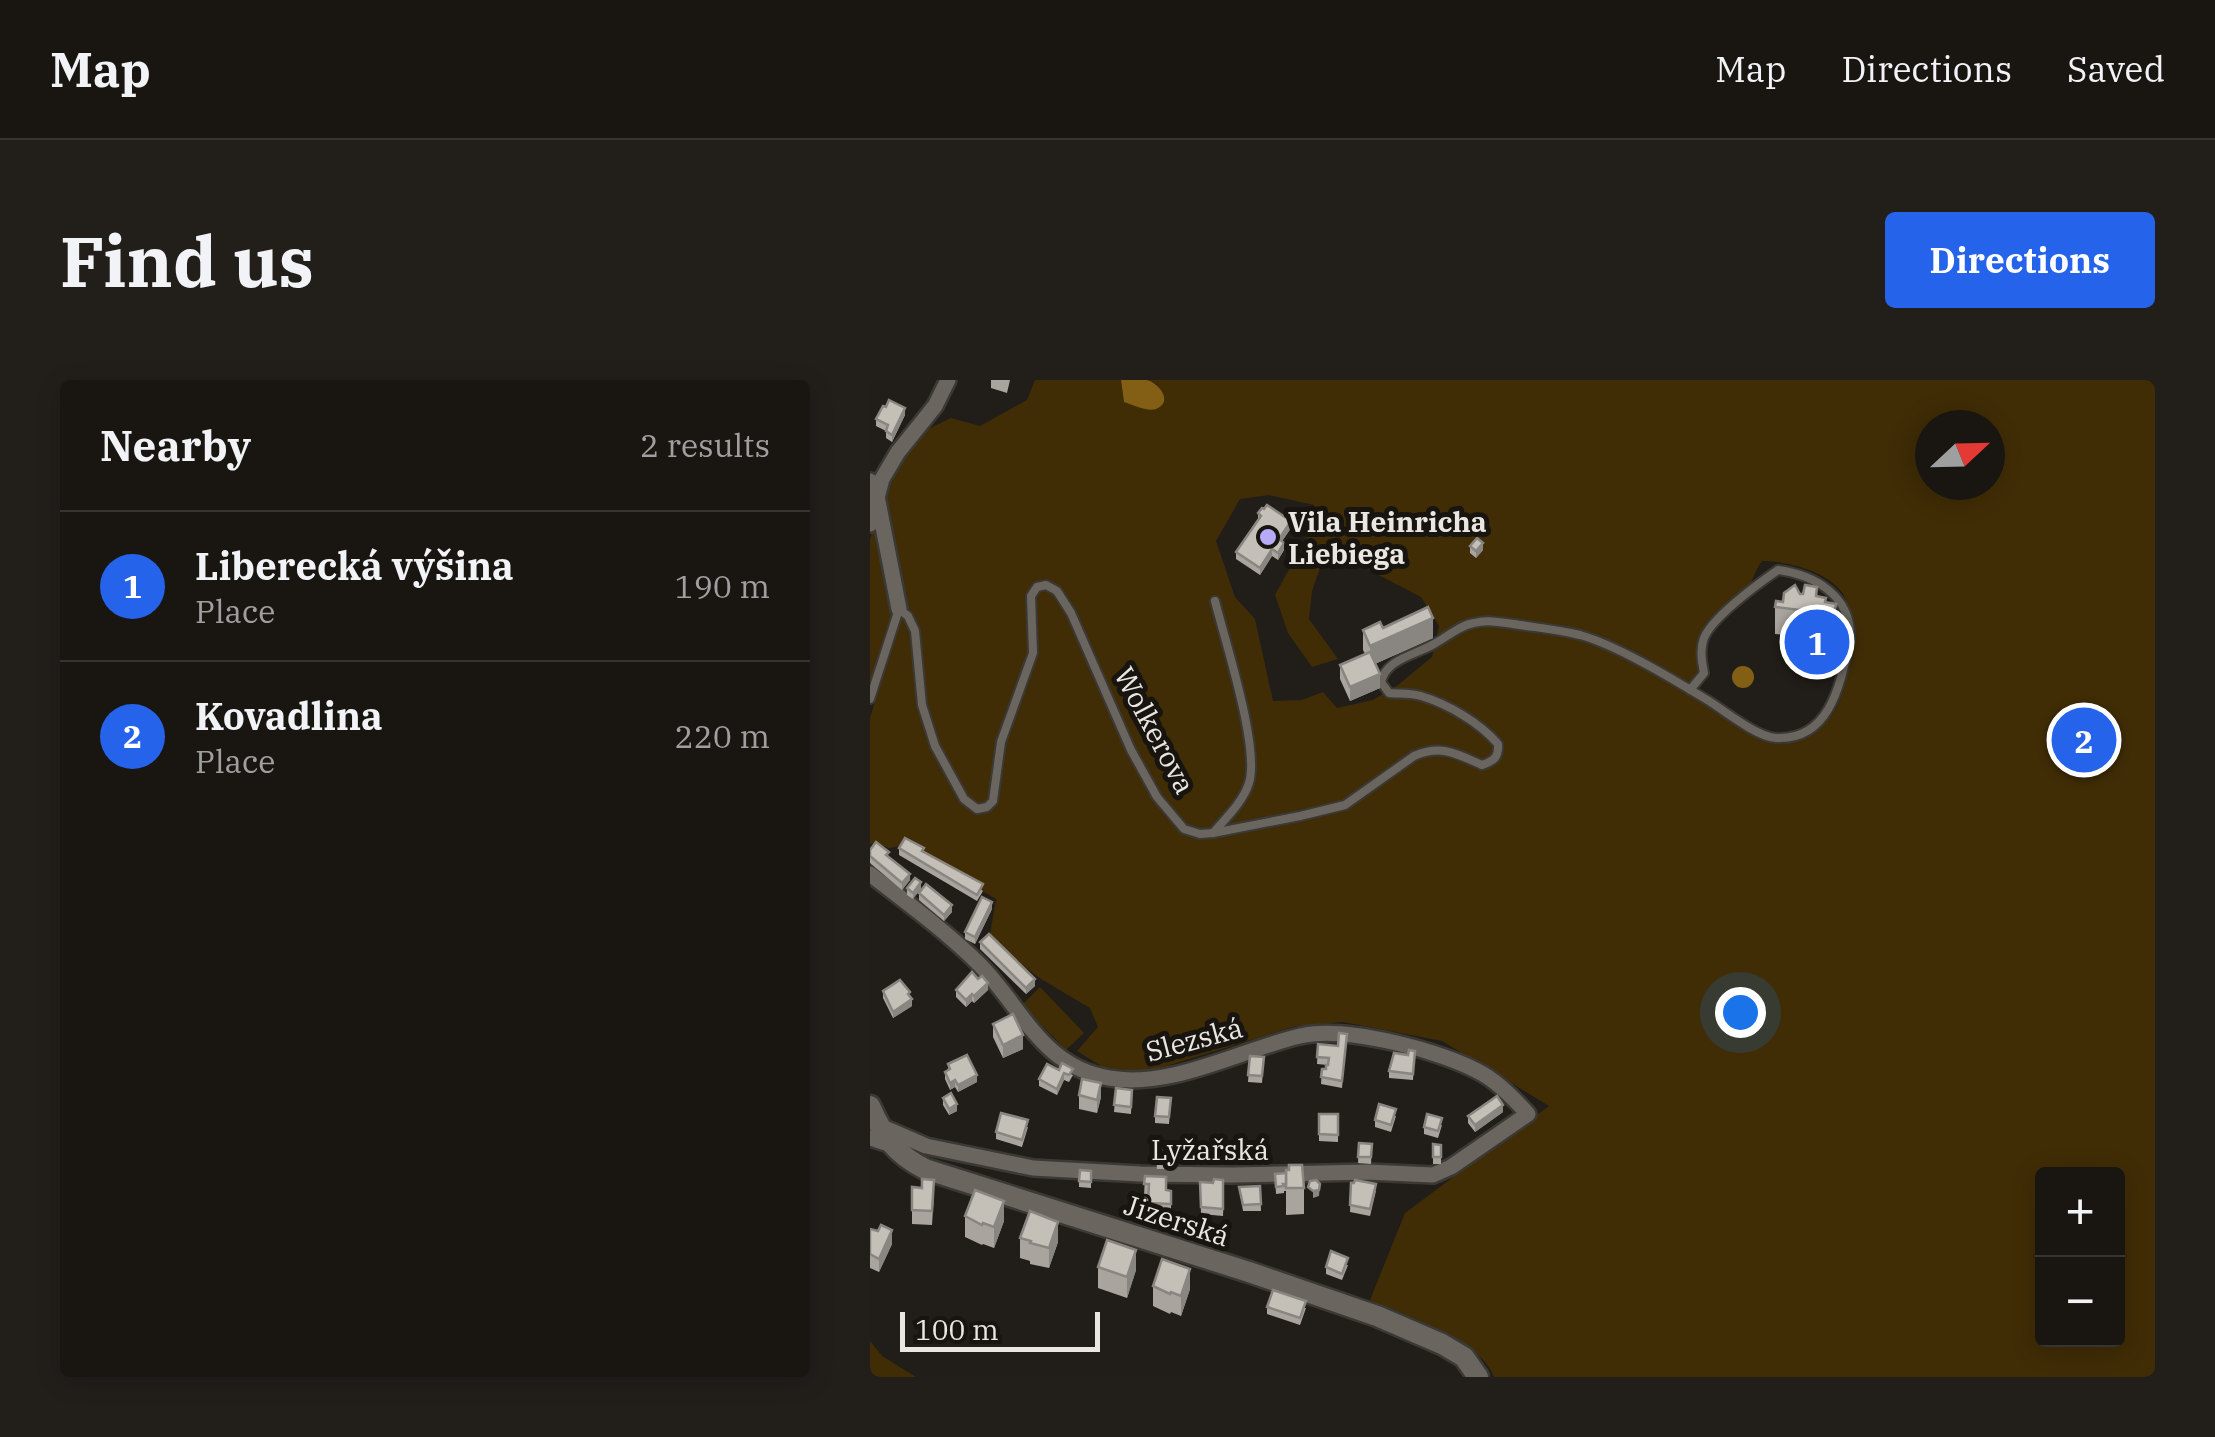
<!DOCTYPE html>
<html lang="en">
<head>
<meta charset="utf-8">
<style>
	:root { --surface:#191612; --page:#221f1b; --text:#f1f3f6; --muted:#9f9f9f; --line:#373532; --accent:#2563eb }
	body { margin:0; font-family:"IBM Plex Serif",serif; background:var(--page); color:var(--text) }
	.controls { position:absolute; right:30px; bottom:30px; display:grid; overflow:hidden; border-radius:10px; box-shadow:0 5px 25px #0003 }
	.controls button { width:90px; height:90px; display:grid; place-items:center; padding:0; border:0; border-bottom:2px solid var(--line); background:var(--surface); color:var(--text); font:50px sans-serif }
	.compass { position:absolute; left:1045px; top:30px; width:90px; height:90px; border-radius:50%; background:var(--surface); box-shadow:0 5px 25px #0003; rotate:68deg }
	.scale { position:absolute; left:30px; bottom:25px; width:200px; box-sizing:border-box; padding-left:10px; border:5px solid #eae7e3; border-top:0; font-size:28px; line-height:35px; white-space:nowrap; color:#eae7e3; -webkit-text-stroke:8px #18140f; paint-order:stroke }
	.you { position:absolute; left:870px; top:632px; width:35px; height:35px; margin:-25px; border:8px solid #fff; border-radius:50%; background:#1a73e8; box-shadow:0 0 0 15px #1a73e833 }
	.badge { display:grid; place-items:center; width:65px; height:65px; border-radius:50%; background:var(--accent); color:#fff; font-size:32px; font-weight:700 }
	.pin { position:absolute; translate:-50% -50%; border:5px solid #fff; box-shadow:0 2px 10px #0006 }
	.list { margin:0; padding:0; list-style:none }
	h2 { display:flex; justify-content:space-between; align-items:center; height:130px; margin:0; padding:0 40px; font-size:42px }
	h2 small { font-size:32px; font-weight:400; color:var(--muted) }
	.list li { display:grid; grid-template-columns:65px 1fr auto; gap:30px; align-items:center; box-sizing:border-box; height:150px; padding:0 40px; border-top:2px solid var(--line) }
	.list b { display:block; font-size:38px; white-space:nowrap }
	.list p { margin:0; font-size:32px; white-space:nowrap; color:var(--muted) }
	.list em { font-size:32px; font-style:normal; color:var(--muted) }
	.map { position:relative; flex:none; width:1285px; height:997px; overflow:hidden; border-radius:10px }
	header { display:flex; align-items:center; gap:60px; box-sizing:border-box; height:140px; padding:0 50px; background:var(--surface); border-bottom:2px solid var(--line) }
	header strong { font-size:48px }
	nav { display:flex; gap:55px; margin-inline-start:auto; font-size:35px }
	.intro { display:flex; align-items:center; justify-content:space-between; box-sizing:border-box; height:240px; padding:0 60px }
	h1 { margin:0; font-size:70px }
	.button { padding:25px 45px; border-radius:10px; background:var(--accent); color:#fff; font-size:35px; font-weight:700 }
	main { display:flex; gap:60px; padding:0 60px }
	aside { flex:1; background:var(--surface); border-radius:10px; box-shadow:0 5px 25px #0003 }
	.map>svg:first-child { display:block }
	.green { fill:#402d06; fill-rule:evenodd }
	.water { fill:#825f14 }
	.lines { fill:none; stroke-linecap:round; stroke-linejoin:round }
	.service-casing { stroke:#3b3935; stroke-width:12 }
	.minor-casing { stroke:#3b3935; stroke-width:20 }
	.tertiary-casing { stroke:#3b3935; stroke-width:25 }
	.service { stroke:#6a665f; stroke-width:8 }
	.minor { stroke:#6a665f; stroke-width:15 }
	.tertiary { stroke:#6a665f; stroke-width:20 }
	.wall { fill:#a9a59e }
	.shaded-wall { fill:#898681 }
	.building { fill:#c4c0b8; stroke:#898681; stroke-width:2.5 }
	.poi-dot { fill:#b7abf8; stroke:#18140f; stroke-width:4 }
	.labels { text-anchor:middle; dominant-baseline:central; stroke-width:10; stroke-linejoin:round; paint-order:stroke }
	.poi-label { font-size:28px; font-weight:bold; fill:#eae7e3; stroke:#18140f; text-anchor:start }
	.street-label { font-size:28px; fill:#eae7e3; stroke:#18140f }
</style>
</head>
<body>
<header>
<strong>Map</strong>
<nav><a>Map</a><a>Directions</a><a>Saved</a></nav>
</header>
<div class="intro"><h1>Find us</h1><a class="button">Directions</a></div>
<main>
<aside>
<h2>Nearby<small>2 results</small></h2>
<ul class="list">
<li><span class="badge">1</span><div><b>Liberecká výšina</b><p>Place</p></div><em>190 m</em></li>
<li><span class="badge">2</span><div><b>Kovadlina</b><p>Place</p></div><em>220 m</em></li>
</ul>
</aside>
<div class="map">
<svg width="1285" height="997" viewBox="0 0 1285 997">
	<rect width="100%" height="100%" fill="#211d18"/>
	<g class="green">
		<path d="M165 0H251L254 22 288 5 277 0H1285V997H624C612 961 534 935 500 920L535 833 679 726 572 661 473 642 426 646 277 692 234 688 207 671 228 647 220 628 171 599 119 560 126 519 36 465 19 468 6 463 0 464V338L33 230 12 114 46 55 81 38 110 46 157 20ZM1060 45H1120V105H1060ZM399 115 444 125 446 140 405 215 418 253 442 287 468 279 439 239 442 211 451 185 474 177 551 217 569 246 562 277 528 305 503 320 467 328 453 312 432 320 403 321 385 239 365 217 346 161 370 119ZM892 181C915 181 954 190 970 210 992 236 980 308 962 335 951 350 926 363 908 364 887 364 835 320 816 307 843 279 820 283 830 256 839 234 863 227 876 210 883 202 885 190 892 181ZM1172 794H1248V959H1172Z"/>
		<path d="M7 137 25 229 21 249 0 304V159Z"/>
		<path d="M170 607 214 653 196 670 152 625Z"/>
		<path d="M0 961 12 976 46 997H0Z"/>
	</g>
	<g class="water">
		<path d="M251 0C259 0 269 0 277 0 289 3 304 22 286 29 278 32 263 25 254 22Z"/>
		<circle cx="873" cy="297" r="11"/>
	</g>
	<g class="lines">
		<g class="service-casing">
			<g id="service">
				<path d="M0 319 29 229 38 236 45 251 52 325 65 366 94 419 107 429 117 427 123 421 131 362 163 273 161 216 167 207 176 205 187 211 201 233 261 370 287 417 314 449 330 454 343 453 430 436 475 425 544 376C572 364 587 374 612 385 624 381 629 377 628 364 610 343 578 324 551 316 541 313 529 314 519 313L511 302C516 279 545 275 564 264 577 257 590 245 604 243 619 239 634 243 650 245 670 248 690 250 710 255 749 266 804 300 839 321 856 332 887 357 906 358 962 361 971 300 980 259 982 216 945 195 908 190 889 203 838 240 833 261 830 272 832 282 834 293L820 310"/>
				<path d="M343 453C356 438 373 422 379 403 390 368 355 261 345 221"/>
			</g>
		</g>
		<g class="minor-casing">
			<g id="minor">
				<path d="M0 101 7 116 29 229"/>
				<path d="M0 144 12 99 28 72 65 26 78 0"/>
				<path d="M0 494C36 522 73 549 106 581 151 624 169 686 239 698 301 709 370 670 430 656 474 645 574 671 613 694 630 704 645 720 658 734L581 787 563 795 497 792 363 795 270 794 163 788 56 766 10 746"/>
				<path d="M0 758 22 765"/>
			</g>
		</g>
		<g class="tertiary-casing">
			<path id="tertiary" d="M0 726C14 757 24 773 55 789L379 892 507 936 572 964 594 977 608 997"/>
		</g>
		<use href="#service" class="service"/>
		<use href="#minor" class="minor"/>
		<use href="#tertiary" class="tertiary"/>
	</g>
	<g class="wall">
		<path d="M121 0H140L137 13 121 8Z"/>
		<path d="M35 35 22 62 16 58V51L6 46V39Z"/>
		<path d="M388 133 421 148 412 161 414 170 408 180 402 176 390 195 366 179V172L388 139Z"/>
		<path d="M600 166 613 170 606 178 600 173Z"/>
		<path d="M930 214 947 217 956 222 966 251 962 270 951 268 948 288 926 281V256L905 254V227Z"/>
		<path d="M493 250 563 258 505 284 510 308 480 321 470 299V285L495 274 493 270Z"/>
		<path d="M29 468 54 471 113 511 107 521 29 475Z"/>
		<path d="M0 470 40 500 32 510 0 483Z"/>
		<path d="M45 498 43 519 37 515V508Z"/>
		<path d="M49 513 82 532 74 541 49 520Z"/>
		<path d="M122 529 105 564 95 559V552Z"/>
		<path d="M110 562 165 606 156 614 110 569Z"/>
		<path d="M86 610H118L104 623 102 621 96 627 86 617Z"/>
		<path d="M13 611 40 617 42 626 23 638 13 618Z"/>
		<path d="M123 644 153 669 133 678 123 657Z"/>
		<path d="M477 654 472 708 451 704 452 689H456L458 685 447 684 448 664 468 666Z"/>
		<path d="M545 671 543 700 519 698V691L538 675Z"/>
		<path d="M380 676 394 677 392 703 378 702Z"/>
		<path d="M78 684 107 702 88 712 85 707 80 710 75 699V692L78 690Z"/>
		<path d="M177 684 203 695 199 702 194 700 187 715 169 706V699Z"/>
		<path d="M246 708 262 710 261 734 244 732Z"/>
		<path d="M209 715 231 717 227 733 209 729Z"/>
		<path d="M73 718 87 731 79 735 73 725Z"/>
		<path d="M301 718 299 744 285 743V736Z"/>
		<path d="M633 732 605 752 598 743V736Z"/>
		<path d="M449 734H468V762L449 761Z"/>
		<path d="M526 736 521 752 505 747V740Z"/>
		<path d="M572 745 568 758 554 754V747Z"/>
		<path d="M158 747 152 767 126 759V752Z"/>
		<path d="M489 763 502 764 501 784 488 783Z"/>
		<path d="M563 764 571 765V784H563Z"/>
		<path d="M286 771H294L295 789H287Z"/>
		<path d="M221 791V808L209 807V801Z"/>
		<path d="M405 794 434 808V834L416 835V811H414V813L406 814Z"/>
		<path d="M275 796 296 810 301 811V838L278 836 279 818 274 817Z"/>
		<path d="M330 802 343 803 354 813 353 836 331 834Z"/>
		<path d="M481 803 506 811 500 836 480 832Z"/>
		<path d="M390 806 391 831H373L369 807Z"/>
		<path d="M42 807 52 808 64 814 62 845 42 844Z"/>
		<path d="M95 836 134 841 124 868 113 864 112 865 95 857Z"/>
		<path d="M0 849 22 864 9 892 0 888Z"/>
		<path d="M150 858 188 862 179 888 160 884V881L150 878Z"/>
		<path d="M478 885 472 900 456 894V887Z"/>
		<path d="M228 887 266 890 257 918 228 908Z"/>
		<path d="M283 906 320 909 311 936 301 932 300 934 283 926Z"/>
		<path d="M397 927 436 928 430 945 397 934Z"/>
	</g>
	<g class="shaded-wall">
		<path d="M35 28V35L22 62V55Z"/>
		<path d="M421 141V148L409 166V159Z"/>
		<path d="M414 163V170L408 180V173Z"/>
		<path d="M613 163V170L606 178V171Z"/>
		<path d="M402 169V176L390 195V188Z"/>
		<path d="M966 224V251L962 270V244Z"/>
		<path d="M563 238V258L500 286V266Z"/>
		<path d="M951 241V268L948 288V261Z"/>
		<path d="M510 294V308L480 321V307Z"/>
		<path d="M40 494V500L32 510V503Z"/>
		<path d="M51 502V509L43 519V513Z"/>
		<path d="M122 522V529L105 564V557Z"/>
		<path d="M82 525V532L74 541V535Z"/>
		<path d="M165 599V606L156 614V608Z"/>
		<path d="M118 603V610L104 623V616Z"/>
		<path d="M102 614V621L96 627V620Z"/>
		<path d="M42 619V626L23 638V632Z"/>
		<path d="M153 655V669L133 678V665Z"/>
		<path d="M194 693V700L187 715V709Z"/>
		<path d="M107 695V702L88 712V705Z"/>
		<path d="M85 700V707L80 710V703Z"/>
		<path d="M231 703V717L227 733V720Z"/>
		<path d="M87 724V731L79 735V729Z"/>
		<path d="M633 725V732L605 752V745Z"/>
		<path d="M450 804 449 816 443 818V811Z"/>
		<path d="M134 821V841L124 868V847Z"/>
		<path d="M188 842V862L179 888V868Z"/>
		<path d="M22 850V864L9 892V879Z"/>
		<path d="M266 870V890L257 918V897Z"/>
		<path d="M320 889V909L311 936V916Z"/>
	</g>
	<g class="building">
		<path d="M19 20 35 28 22 55 16 51 18 45 6 39 13 26 16 27Z"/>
		<path d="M397 125 421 141 409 159 414 163 408 173 402 169 390 188 366 172 391 136 388 133 392 128 394 129Z"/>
		<path d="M607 158 613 163 606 171 600 166Z"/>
		<path d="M925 205 930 214H933L935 205 947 207 946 216 956 218 955 222 966 224 962 244 951 241 948 261 926 254 930 230 905 227 906 221 913 222 914 213Z"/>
		<path d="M558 227 563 238 500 266 493 250 510 242 513 248Z"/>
		<path d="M500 272 510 294 480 307 470 285Z"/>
		<path d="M35 458 54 468 52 471 113 504 107 515 29 468Z"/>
		<path d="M6 462 19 472 16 475 40 494 32 503 0 476V470Z"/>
		<path d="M45 498 51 502 43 513 37 508Z"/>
		<path d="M56 504 82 525 74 535 49 513Z"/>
		<path d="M112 517 122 522 105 557 95 552Z"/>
		<path d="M119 554 165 599 156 608 110 562Z"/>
		<path d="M102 592 108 599 112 596 118 603 104 616 102 614 96 620 86 610Z"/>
		<path d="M30 600 40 612 38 614 42 619 23 632 13 611Z"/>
		<path d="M143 634 153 655 133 665 123 644Z"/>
		<path d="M469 653 477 654 472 701 451 697 452 689H456V685H458L459 678 447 677 448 664 468 666Z"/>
		<path d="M539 670 545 671 543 694 519 691 524 673 538 675Z"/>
		<path d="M97 675 107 695 88 705 85 700 80 703 75 692 80 689 78 684Z"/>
		<path d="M380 676 394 677 392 696 378 695Z"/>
		<path d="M192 683 203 689 199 695 194 693 187 709 169 699 177 684 189 690Z"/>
		<path d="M212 699 231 703 227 720 209 715Z"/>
		<path d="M246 708 262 710 261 727 244 725Z"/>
		<path d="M81 713 87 724 79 729 73 718Z"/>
		<path d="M627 716 633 725 605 745 598 736Z"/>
		<path d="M287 717 301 718 299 737 285 736Z"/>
		<path d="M509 724 526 729 521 745 505 740Z"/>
		<path d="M131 733 158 740 152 760 126 752Z"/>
		<path d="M449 734H468V755L449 754Z"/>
		<path d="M557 734 572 738 568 751 554 747Z"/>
		<path d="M489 763 502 764 501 777H488Z"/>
		<path d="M563 764 571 765V777H563Z"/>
		<path d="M286 771H294L295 782H287Z"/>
		<path d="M419 785H432L434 808H416V790H419Z"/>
		<path d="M210 790 221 791V802L209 801Z"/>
		<path d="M416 793V804H413L414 806 406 807 405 794Z"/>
		<path d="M275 796 296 797V810L301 811V824L278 823 279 804H274Z"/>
		<path d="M52 799 64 800 62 831 42 830V807L52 808Z"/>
		<path d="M344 799 353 800V829L331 827 330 802 343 803Z"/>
		<path d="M446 800 450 804 449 810 443 811 438 807 440 801Z"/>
		<path d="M485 800 506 804 500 829 480 825 481 803H484Z"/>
		<path d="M390 806 391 824 373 825 369 807Z"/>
		<path d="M105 810 134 821 124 847 113 843 112 845 95 836Z"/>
		<path d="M160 831 188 842 179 868 160 863 161 861 150 858Z"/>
		<path d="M11 845 22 850 9 879 0 874V849L8 851Z"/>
		<path d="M237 860 266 870 257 897 228 887Z"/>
		<path d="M461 871 478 878 472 894 456 887Z"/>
		<path d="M292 879 320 889 311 916 301 912 300 914 283 906Z"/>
		<path d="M403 910 436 921 430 938 397 927Z"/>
	</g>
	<circle class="poi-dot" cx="398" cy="157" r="10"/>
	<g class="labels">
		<g class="poi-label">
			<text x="418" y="141">Vila Heinricha<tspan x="418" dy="32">Liebiega</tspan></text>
		</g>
		<g class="street-label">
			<text transform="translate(285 350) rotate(62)">Wolkerova</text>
			<text transform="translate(324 659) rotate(-15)">Slezská</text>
			<text x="340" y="769">Lyžařská</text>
			<text transform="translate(307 840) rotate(18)">Jizerská</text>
		</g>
	</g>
</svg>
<div class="controls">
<button>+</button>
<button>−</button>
</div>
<svg class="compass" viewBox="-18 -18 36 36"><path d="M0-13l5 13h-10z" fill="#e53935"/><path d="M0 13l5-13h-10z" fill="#9f9f9f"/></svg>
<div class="scale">100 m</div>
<div class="you"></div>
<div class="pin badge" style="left:947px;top:262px">1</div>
<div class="pin badge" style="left:1214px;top:360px">2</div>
</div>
</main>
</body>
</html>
